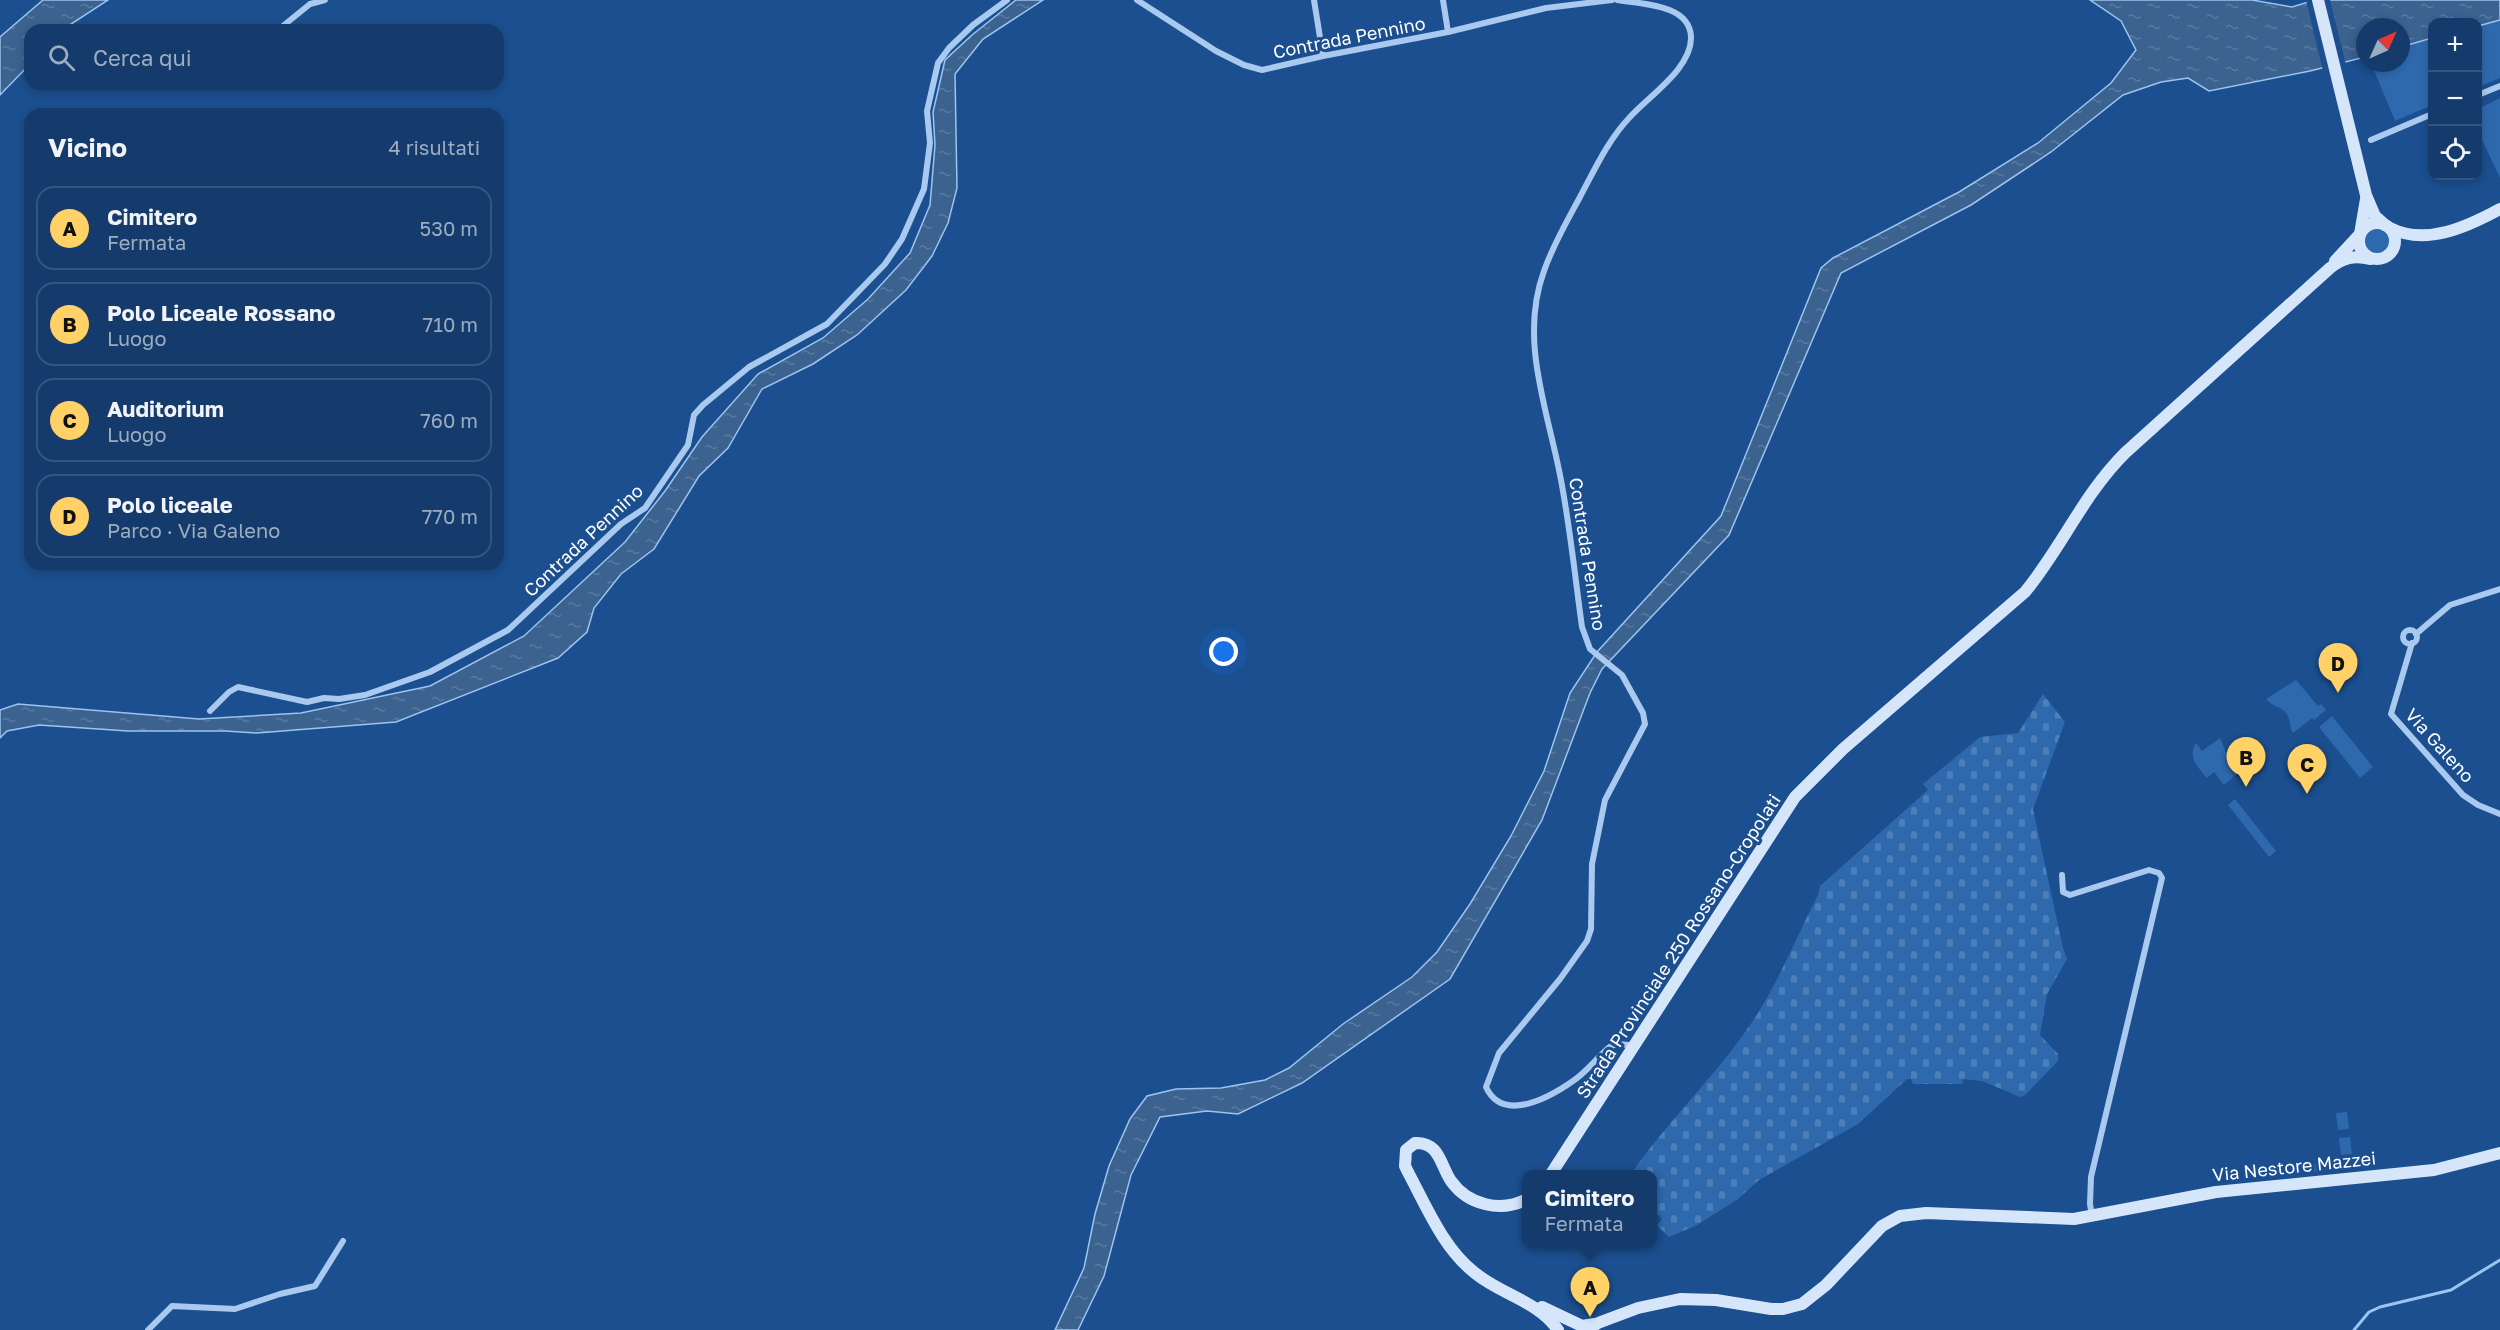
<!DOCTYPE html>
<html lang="it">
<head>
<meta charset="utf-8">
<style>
	:root { --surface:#143b6b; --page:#214673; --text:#f1f3f6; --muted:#9dadc1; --line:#33557e; --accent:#ffd166 }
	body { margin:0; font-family:"Golos Text",sans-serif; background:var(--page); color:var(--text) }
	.controls { position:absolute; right:18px; top:18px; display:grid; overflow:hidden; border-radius:12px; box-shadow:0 3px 9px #0003 }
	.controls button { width:54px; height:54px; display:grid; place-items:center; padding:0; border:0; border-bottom:2px solid var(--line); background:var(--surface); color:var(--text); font:30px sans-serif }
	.compass { position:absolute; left:2356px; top:18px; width:54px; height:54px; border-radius:50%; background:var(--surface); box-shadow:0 3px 9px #0003; rotate:45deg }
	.you { position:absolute; left:1224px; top:652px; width:21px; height:21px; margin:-15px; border:4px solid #fff; border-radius:50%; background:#1a73e8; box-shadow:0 0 0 9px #1a73e833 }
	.badge { display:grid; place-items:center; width:39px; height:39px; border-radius:50%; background:var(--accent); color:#111; font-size:20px; font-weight:700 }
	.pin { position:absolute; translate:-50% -50px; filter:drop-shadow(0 2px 3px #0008) }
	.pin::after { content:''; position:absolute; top:32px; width:21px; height:18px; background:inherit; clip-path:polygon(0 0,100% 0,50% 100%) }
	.popup { position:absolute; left:1522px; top:1170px; width:135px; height:78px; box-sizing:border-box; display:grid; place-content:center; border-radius:12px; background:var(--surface); filter:drop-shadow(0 2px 4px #0005); font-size:20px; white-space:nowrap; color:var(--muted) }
	.popup b { font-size:22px; color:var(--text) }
	.popup::after { content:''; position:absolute; left:50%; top:100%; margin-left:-12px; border:12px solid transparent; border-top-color:var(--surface) }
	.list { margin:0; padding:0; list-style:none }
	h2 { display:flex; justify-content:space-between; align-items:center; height:78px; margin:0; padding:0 24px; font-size:26px }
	h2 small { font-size:20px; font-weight:400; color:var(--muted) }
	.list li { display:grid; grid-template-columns:39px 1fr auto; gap:18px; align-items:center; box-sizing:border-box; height:84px; margin:0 12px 12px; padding:0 12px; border:2px solid var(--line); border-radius:18px }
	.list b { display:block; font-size:22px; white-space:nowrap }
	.list p { margin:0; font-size:20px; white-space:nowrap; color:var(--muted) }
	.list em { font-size:20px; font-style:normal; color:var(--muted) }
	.icon { flex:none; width:33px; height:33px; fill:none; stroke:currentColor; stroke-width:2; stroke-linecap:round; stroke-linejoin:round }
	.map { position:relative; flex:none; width:2500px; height:1330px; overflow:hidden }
	.search { position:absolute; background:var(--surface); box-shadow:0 3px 9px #0003; left:24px; top:24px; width:480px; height:66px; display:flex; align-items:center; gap:15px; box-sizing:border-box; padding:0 21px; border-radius:18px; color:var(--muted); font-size:22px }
	.panel { position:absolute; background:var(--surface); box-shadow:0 3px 9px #0003; left:24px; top:108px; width:480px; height:462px; border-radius:18px }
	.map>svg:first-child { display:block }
	.grass { fill:#2e69ad }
	.cemetery { fill:url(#cemetery-stones) }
	.water { fill:url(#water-ripples); stroke:#9cc4f0; stroke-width:1.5 }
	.pier { fill:#1b4f8f }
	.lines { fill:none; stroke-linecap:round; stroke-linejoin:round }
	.stream { stroke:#9cc4f0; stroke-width:3 }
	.street { stroke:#a9c9ee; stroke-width:6 }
	.secondary { stroke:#d6e6fa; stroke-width:12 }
	.labels { text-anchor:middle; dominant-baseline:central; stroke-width:6; stroke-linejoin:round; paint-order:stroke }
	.street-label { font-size:18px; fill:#fff; stroke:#1b4f8f }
</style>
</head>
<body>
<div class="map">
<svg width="2500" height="1330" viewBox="0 0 2500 1330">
	<defs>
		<pattern id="cemetery-stones" width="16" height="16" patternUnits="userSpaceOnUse" patternTransform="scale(1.5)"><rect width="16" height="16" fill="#2e69ad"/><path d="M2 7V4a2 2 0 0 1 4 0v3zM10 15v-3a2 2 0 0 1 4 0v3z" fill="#4d80b9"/></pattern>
		<pattern id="water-ripples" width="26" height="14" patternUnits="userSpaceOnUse" patternTransform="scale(1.5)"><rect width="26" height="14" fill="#3c6290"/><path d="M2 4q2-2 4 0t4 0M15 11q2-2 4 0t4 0" fill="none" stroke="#597aa1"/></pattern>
	</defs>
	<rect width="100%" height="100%" fill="#1b4f8f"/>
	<g class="grass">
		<path d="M2500 20V78L2478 87V26Z"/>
		<path d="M2432 38V105L2395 121 2371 63H2401V47Z"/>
		<path d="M2500 98V178L2478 131V109Z"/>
		<circle cx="2377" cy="241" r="12"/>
		<path d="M2296 680 2318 706 2321 704 2326 710 2314 720 2312 718 2293 733C2289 727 2291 721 2287 714 2281 706 2272 707 2266 699Z"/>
		<path d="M2332 716 2373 767 2360 778 2319 727Z"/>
		<path d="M2220 738 2228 757 2244 768 2224 785 2214 772 2207 778C2198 767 2187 758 2196 743L2202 751Z"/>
		<path d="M2235 799 2276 851 2269 857 2228 805Z"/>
		<path d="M2347 1112 2349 1129 2338 1130 2336 1113Z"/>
		<path d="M2350 1137 2352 1154 2341 1155 2339 1138Z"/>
		<path d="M2372 1159 2368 1166 2306 1172 2305 1165Z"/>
	</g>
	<path class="cemetery" d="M2043 694 2065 722 2033 809 2063 948 2067 959 2047 994 2040 1035 2058 1054V1061L2024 1096 2020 1097 1982 1081 1963 1079 1962 1084H1913L1911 1079H1907L1858 1124 1759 1180 1738 1199 1697 1225 1669 1237 1657 1225 1662 1219 1653 1209V1174H1631C1670 1118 1721 1071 1758 1013 1781 976 1798 934 1818 895L1820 886 1928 790 1923 784 1980 737 2018 733Z"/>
	<g class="water">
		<path d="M43 0H108L62 30H30V64L0 95V37Z"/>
		<path d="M1016 0H1043L983 39 955 74 957 188 948 223 932 256 906 290 857 335 813 364 762 389 728 448 699 476 654 549 621 574 594 608 587 632 558 658 396 722 257 733 225 731H128L39 725 7 731 0 738V710L18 704 199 719 301 713 430 686 524 636 625 542 665 491 702 437 758 374 823 338 868 299 910 253 930 205 935 145 933 112 945 60 972 35Z"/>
		<path d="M2090 0H2252L2292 7 2315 0H2500V20L2478 26V22H2432V38L2401 47V27H2365V57L2310 71 2209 91 2188 78 2161 82 2123 95 2051 152 1971 205 1841 273 1729 535 1602 669 1590 693 1542 820 1450 979 1302 1083 1238 1114 1207 1111 1160 1117 1131 1175 1104 1276 1078 1330H1055L1084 1268 1095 1214 1109 1166 1130 1119 1147 1096 1176 1089 1221 1088 1265 1080 1289 1068 1343 1024 1412 977 1437 952 1470 904 1511 836 1544 771 1570 693 1597 652 1721 516 1821 268 1833 258 1959 192 2038 143 2111 83 2136 50 2121 21Z"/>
	</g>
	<path class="pier" d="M2306 0H2330L2346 65 2323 71Z"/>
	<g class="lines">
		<path class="stream" d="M2354 1330 2369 1312 2380 1307 2451 1290 2500 1260"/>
		<g class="street">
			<path d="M1137 0 1216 51 1244 65 1262 70 1323 56 1448 32 1546 8 1612 0"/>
			<path d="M1314 0 1323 56"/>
			<path d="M1443 0 1448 32"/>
			<path d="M1617 0C1641 4 1690 4 1691 37 1692 68 1650 95 1630 117 1608 140 1595 169 1580 197 1567 221 1553 245 1544 271 1519 339 1547 408 1560 475 1570 525 1575 577 1582 627L1590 649 1622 675 1643 713 1645 724 1605 800 1592 864 1591 929 1587 941 1560 979 1499 1053 1486 1087C1503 1124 1550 1097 1573 1081 1588 1071 1598 1056 1611 1046L1618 1044 1629 1045"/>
			<path d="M278 30 310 4 325 0"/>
			<path d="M2478 95 2500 86"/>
			<path d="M2371 140 2432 114"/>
			<circle cx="2410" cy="637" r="7"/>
			<path d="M2416 634 2450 605 2500 589"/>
			<path d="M2412 643 2391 714 2463 795 2478 805 2500 814"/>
			<path d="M210 711 229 692 238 687 307 702 324 698 339 699 365 695 430 672 508 630 621 524 645 508 688 445 694 415 703 405 749 367 827 324 885 264 902 239 924 189 930 143 927 111 938 63 949 48 973 25 1007 0"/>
			<path d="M2062 875 2063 892 2070 895 2149 870 2159 873 2162 878 2091 1177 2090 1204 2092 1216"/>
			<path d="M148 1330 172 1306 235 1309 280 1294 315 1286 343 1241"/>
		</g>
		<g class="secondary">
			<path d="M2318 0 2366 195 2375 216 2385 225"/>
			<circle cx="2377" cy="241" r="18"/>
			<path d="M2390 228C2426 246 2467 227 2500 209"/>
			<path d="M2335 261 2360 234 2366 199"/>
			<path d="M1551 1174 1795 797 1843 749 2025 592C2062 547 2083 495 2125 453L2330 268C2343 258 2354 255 2370 259"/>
			<path d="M1527 1199C1501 1213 1468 1205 1451 1181 1440 1165 1440 1142 1415 1143L1406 1150 1405 1166 1409 1174C1427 1208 1444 1249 1475 1273 1502 1295 1538 1301 1558 1330"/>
			<path d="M1542 1307 1582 1326 1594 1324"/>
			<path d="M1587 1330 1598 1323 1638 1308 1680 1299 1716 1300 1771 1309H1783L1802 1304 1826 1285 1882 1226 1900 1216 1926 1213 2074 1219 2216 1192 2434 1170 2500 1153"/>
		</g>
	</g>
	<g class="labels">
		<g class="street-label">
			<text transform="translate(1349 37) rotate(-11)">Contrada Pennino</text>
			<text transform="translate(583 540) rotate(-43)">Contrada Pennino</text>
			<text transform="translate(1588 554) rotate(81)">Contrada Pennino</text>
			<text transform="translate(2440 745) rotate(48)">Via Galeno</text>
			<text transform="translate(1678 946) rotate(-57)">Strada Provinciale 250 Rossano-Cropolati</text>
			<text transform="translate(2294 1166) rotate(-6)">Via Nestore Mazzei</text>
		</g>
	</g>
</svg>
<div class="controls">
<button>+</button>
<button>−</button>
<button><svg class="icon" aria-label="locate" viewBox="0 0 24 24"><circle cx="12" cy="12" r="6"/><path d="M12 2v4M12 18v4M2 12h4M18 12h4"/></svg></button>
</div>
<svg class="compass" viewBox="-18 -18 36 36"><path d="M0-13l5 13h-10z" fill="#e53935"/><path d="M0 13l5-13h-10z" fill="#9dadc1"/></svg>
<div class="you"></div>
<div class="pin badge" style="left:1590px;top:1317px">A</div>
<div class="popup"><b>Cimitero</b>Fermata</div>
<div class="pin badge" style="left:2246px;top:787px">B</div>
<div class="pin badge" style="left:2307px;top:794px">C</div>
<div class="pin badge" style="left:2338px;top:693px">D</div>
<div class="search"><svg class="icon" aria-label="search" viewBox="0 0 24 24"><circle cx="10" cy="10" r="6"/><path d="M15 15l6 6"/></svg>Cerca qui</div>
<section class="panel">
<h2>Vicino<small>4 risultati</small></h2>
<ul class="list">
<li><span class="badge">A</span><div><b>Cimitero</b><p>Fermata</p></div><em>530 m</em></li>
<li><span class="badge">B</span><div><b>Polo Liceale Rossano</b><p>Luogo</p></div><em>710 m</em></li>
<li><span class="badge">C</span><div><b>Auditorium</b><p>Luogo</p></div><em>760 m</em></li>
<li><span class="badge">D</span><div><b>Polo liceale</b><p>Parco · Via Galeno</p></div><em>770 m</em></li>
</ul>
</section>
</div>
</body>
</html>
